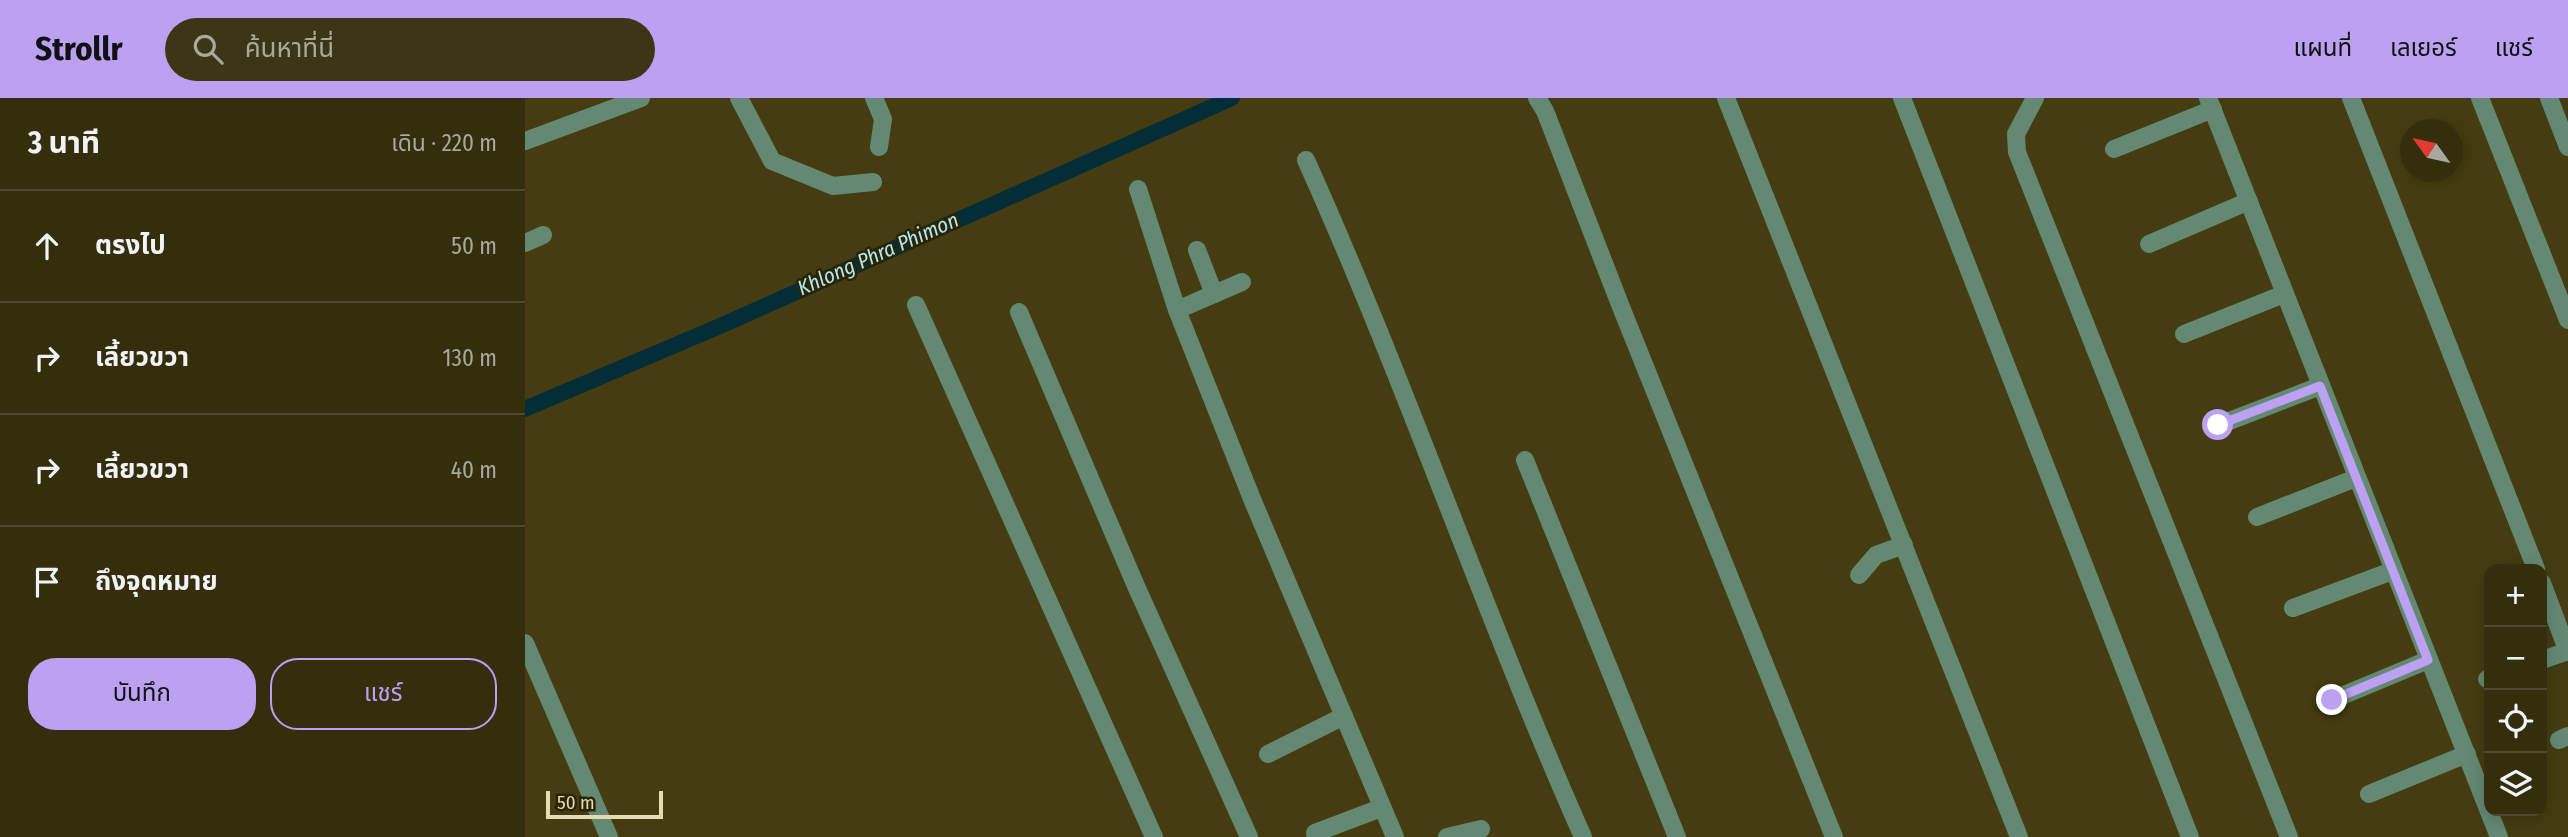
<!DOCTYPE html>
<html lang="th">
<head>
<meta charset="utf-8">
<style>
	:root { --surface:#342e0d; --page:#3c3616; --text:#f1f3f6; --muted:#a9a89d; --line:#4e4a2e; --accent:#bca0f2 }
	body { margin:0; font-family:"Fira Sans Condensed","Noto Sans Thai",sans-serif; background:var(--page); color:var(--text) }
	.controls { position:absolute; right:21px; bottom:21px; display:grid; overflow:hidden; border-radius:14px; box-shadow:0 4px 18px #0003 }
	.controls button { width:63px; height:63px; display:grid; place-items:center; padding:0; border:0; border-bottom:2px solid var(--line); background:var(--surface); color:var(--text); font:35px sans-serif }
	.compass { position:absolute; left:1875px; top:21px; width:63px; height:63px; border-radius:50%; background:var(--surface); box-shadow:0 4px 18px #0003; rotate:303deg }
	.scale { position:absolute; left:21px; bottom:18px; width:117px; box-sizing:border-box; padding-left:7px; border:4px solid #e3dbb4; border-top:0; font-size:19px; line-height:24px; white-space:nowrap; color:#e3dbb4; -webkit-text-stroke:5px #2a2401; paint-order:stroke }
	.stop { position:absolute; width:21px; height:21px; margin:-16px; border:5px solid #bca0f2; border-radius:50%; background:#fff }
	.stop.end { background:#bca0f2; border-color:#fff; box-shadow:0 2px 7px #0008 }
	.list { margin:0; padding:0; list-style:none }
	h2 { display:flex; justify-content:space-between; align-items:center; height:91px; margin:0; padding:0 28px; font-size:30px }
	h2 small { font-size:23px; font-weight:400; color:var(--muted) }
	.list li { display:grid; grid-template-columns:46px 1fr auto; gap:21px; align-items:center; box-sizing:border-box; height:112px; padding:0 28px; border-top:2px solid var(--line) }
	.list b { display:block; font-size:26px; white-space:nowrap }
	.list em { font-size:23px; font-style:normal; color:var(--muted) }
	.actions { display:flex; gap:14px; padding:21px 28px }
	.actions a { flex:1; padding:16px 0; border:2px solid var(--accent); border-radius:28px; text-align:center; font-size:24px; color:var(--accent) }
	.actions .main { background:var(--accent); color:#111 }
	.icon { flex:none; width:38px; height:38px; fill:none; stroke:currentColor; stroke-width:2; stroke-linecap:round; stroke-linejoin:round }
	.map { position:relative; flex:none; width:2043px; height:739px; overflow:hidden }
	header { display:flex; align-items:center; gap:42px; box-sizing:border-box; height:98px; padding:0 35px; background:var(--accent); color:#111 }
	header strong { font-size:33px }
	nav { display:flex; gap:38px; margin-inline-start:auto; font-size:24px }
	.search { width:490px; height:63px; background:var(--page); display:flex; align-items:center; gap:18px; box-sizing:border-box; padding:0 24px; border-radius:38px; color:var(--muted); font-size:26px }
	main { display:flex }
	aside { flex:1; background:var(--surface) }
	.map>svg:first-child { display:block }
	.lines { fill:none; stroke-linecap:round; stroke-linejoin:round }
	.canal { stroke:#032d37; stroke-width:16 }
	.minor { stroke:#648973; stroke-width:18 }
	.route { stroke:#bca0f2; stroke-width:9 }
	.labels { text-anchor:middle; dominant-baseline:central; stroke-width:5; stroke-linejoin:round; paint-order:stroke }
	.water-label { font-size:21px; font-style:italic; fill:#b1e7f7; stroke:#2a2401 }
</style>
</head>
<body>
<header>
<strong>Strollr</strong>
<div class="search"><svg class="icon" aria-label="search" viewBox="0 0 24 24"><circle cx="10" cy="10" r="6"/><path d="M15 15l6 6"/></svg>ค้นหาที่นี่</div>
<nav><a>แผนที่</a><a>เลเยอร์</a><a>แชร์</a></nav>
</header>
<main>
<aside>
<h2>3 นาที<small>เดิน · 220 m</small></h2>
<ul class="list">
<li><svg class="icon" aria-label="ahead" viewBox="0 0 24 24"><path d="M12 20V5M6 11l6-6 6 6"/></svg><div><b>ตรงไป</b></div><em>50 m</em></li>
<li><svg class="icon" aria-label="right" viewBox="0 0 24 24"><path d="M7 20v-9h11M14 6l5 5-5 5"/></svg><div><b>เลี้ยวขวา</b></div><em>130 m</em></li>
<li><svg class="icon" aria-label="right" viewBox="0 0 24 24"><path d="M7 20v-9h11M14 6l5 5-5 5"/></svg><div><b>เลี้ยวขวา</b></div><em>40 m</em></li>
<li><svg class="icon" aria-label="arrive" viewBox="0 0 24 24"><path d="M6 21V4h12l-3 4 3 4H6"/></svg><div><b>ถึงจุดหมาย</b></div></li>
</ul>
<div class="actions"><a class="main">บันทึก</a><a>แชร์</a></div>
</aside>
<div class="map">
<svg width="2043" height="739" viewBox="0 0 2043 739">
	<rect width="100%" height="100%" fill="#453d11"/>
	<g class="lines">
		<path class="canal" d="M0 311 195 228 707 0"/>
		<g class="minor">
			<path d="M214 0 247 63 308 88 348 84"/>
			<path d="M349 0 358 21 354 49"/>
			<path d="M1012 0 1020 13 1096 209 1309 739"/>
			<path d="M1201 0 1494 739"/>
			<path d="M1377 0 1665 739"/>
			<path d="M1510 0 1491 36 1492 54 1764 739"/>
			<path d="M1683 0 1974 739"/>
			<path d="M1826 0 2011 471"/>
			<path d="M1955 0 2043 222"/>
			<path d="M2024 0 2043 49"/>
			<path d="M0 43 116 0"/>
			<path d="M1589 51 1688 11"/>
			<path d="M781 62C881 284 959 516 1058 739"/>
			<path d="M613 91 652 212 727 401 870 739"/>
			<path d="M0 145 18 137"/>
			<path d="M1624 146 1724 103"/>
			<path d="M672 152 689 196"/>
			<path d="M391 207 629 739"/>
			<path d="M652 212 717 184"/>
			<path d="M494 214 611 488 724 739"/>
			<path d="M1659 236 1759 196"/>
			<path d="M1694 327 1795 288"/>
			<path d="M1000 362 1152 739"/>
			<path d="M1732 419 1831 380"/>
			<path d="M1334 477 1351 457 1379 447"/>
			<path d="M2017 485 2043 554"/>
			<path d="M1768 510 1867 473"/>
			<path d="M0 545 84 739"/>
			<path d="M2017 562 2043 553"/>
			<path d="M1962 581 1964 580"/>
			<path d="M1807 602 1903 562"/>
			<path d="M2034 642 2043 638"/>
			<path d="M743 656 819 618"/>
			<path d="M1844 696 1942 656"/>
			<path d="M790 735 856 710"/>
			<path d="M922 739 956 731"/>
		</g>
	</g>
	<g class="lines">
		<path class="route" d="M1693 327 1795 288 1903 562 1807 602"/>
	</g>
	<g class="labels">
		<g class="water-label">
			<text transform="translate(353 156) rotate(-24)">Khlong Phra Phimon</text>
		</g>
	</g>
</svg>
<div class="controls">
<button>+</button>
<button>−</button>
<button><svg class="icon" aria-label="locate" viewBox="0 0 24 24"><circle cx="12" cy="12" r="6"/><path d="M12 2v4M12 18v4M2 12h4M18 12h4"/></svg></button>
<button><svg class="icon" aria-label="layers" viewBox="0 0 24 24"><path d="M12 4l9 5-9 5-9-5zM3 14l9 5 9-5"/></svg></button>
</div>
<svg class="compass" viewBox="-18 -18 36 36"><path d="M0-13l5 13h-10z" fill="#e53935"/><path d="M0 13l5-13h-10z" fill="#a9a89d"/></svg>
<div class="scale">50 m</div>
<div class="stop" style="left:1693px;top:327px"></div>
<div class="stop end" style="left:1807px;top:602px"></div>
</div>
</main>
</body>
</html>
